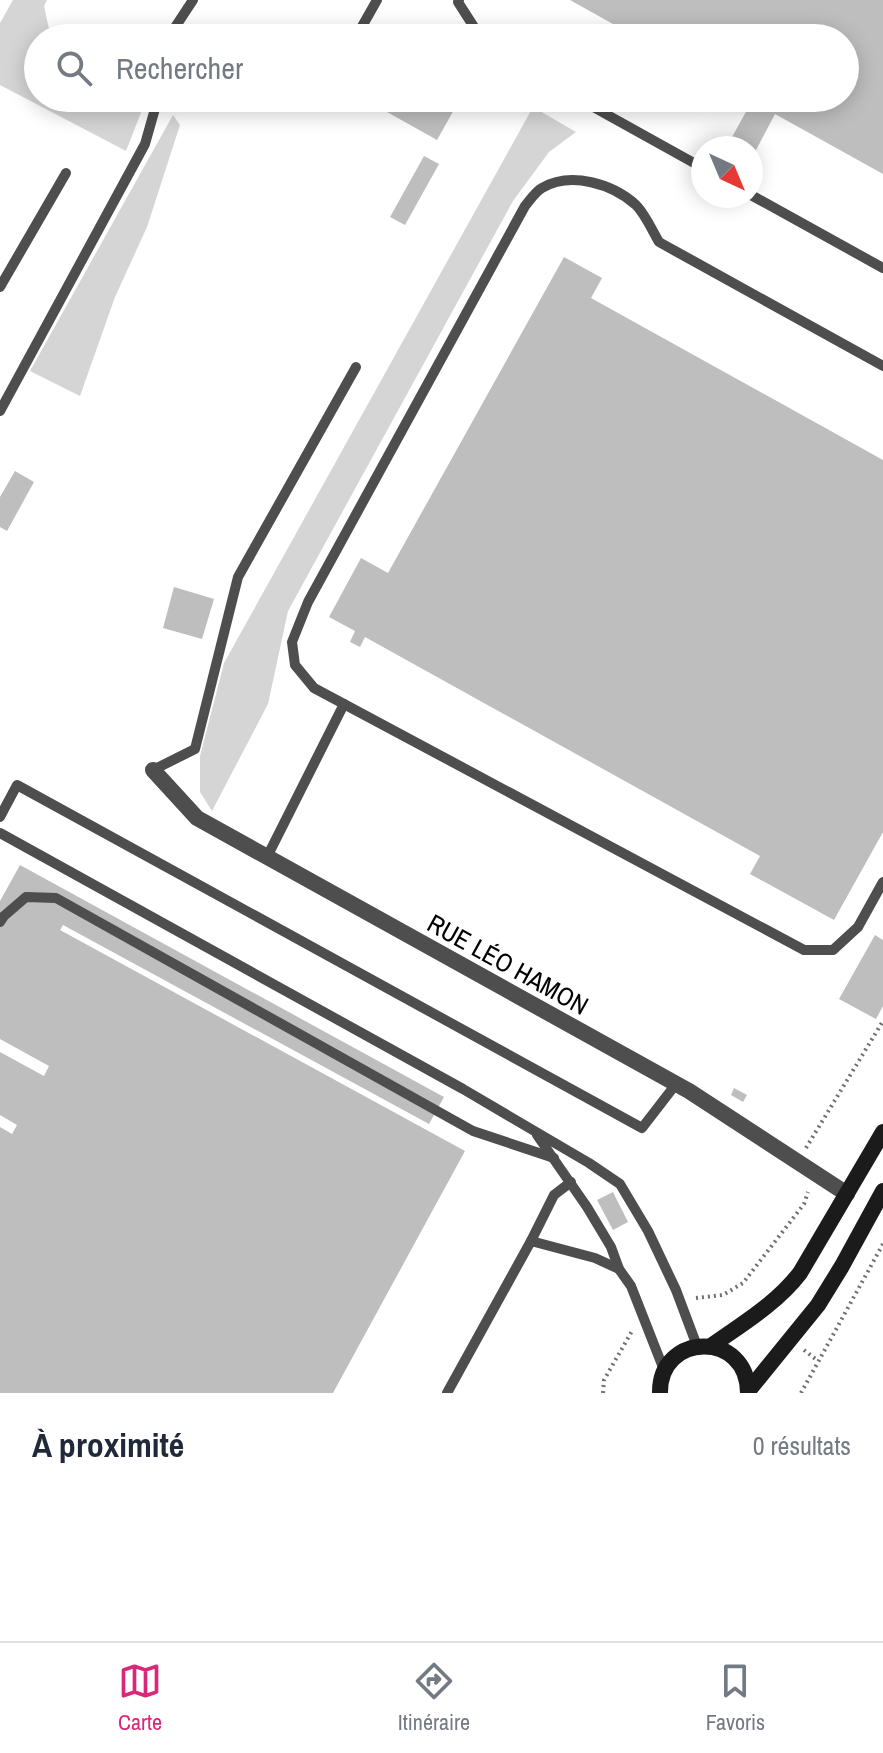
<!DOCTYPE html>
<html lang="fr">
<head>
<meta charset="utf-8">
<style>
	:root { --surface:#fff; --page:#f6f6f7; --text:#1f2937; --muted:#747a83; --line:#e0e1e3; --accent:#db2777 }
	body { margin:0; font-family:"Archivo Narrow",sans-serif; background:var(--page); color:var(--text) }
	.compass { position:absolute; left:691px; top:136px; width:72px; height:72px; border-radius:50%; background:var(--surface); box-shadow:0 4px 20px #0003; rotate:136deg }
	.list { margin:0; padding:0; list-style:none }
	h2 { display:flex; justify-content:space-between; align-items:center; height:104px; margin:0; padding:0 32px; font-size:34px }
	h2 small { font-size:26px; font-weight:400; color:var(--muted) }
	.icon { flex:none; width:44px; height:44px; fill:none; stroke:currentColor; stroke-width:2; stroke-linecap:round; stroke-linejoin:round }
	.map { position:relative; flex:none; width:883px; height:1393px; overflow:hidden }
	.search { position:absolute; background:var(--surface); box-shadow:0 4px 20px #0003; left:24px; right:24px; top:24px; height:88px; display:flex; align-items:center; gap:20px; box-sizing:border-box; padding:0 28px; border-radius:44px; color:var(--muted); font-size:30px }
	.sheet { height:248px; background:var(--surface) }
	nav { display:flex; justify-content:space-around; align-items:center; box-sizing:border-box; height:112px; border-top:2px solid var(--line); background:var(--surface); font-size:22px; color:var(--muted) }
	nav a { display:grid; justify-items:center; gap:4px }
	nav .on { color:var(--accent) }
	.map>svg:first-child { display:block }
	.green { fill:#d5d5d5 }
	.building { fill:#bebebe }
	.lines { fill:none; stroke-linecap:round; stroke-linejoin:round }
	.path { stroke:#707070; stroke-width:4; stroke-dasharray:2 4; stroke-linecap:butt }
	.service { stroke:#4e4e4e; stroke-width:10 }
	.minor { stroke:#4e4e4e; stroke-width:16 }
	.secondary { stroke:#1b1b1b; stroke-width:16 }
	.labels { text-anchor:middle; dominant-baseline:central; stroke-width:6; stroke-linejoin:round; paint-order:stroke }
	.street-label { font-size:26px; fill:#000; stroke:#fff }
</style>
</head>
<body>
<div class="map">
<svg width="883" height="1393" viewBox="0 0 883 1393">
	<rect width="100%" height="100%" fill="#fff"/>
	<g class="green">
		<path d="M13 0H47L44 6 51 38H38V98H122L142 110 126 151 0 85V23Z"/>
		<path d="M533 107 576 132 549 152 513 201 288 611 268 704 212 811 200 792V756L224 663Z"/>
		<path d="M173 115 180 125 147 227 115 297 80 396 30 371Z"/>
	</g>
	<g class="building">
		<path d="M570 0H883V174L775 114 756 150 732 137 752 101 746 98H845V38H638Z"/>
		<path d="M362 98H438L455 108 437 140Z"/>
		<path d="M424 156 439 164 405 225 390 217Z"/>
		<path d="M564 257 602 278 591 298 883 460V832L834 920 750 874 760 856 365 637 360 647 350 642 355 631 329 617 361 558 388 573Z"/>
		<path d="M15 471 34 482 7 531 0 527V497Z"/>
		<path d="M174 587 214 599 202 639 163 628Z"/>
		<path d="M20 865 444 1097 429 1124 63 925 60 930 465 1151 333 1393H0V1127L12 1134 17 1125 0 1115V1052L44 1076 49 1066 0 1039V901Z"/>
		<path d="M875 935 883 940V1006L876 1019 839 999Z"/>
		<path d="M734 1088 747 1095 743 1102 731 1095Z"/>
		<path d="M613 1192 628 1222 613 1230 597 1200Z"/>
	</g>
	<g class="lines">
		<g class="path">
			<path d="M806 1148 883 1021"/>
			<path d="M696 1298 723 1295 743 1283 804 1204 808 1192"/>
			<path d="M804 1350 818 1361"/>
			<path d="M603 1393 604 1380 632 1331"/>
			<path d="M801 1393 883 1244"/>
		</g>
		<g class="service">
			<path d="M459 0 458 2 481 38"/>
			<path d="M360 30 377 0"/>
			<path d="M168 38 193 0"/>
			<path d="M577 98 703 168"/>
			<path d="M751 195 883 268"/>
			<path d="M0 287 66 173"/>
			<path d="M883 366 659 242C652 230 645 214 636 205 613 184 571 171 542 188 536 191 530 200 525 206L308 602 292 642 295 665 314 688 804 950H833L858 927 883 882"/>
			<path d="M0 411 145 144 158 98"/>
			<path d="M153 770 195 749 238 577 356 367"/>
			<path d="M0 817 17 785 642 1128 676 1084"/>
			<path d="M0 833 463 1089 589 1163 620 1184 648 1231 676 1290 697 1346"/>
			<path d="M267 857 344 704"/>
			<path d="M0 922 4 916 26 897 56 898 473 1131 554 1158"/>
			<path d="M537 1135 587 1207 611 1247 619 1269 631 1286 664 1370"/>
			<path d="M531 1241 554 1195 571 1182"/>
			<path d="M447 1393 531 1241 595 1258 619 1269"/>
		</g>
		<path class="minor" d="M153 770 197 818 689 1091 847 1194"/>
		<g class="secondary">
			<path d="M711 1346C742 1324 776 1304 800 1273L883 1132"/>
			<path d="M749 1390 818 1305 842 1266 883 1191"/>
			<path d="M660 1393C659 1332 748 1330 748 1393"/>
		</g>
	</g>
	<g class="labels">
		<g class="street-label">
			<text transform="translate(508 964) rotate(29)">RUE LÉO HAMON</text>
		</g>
	</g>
</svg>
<svg class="compass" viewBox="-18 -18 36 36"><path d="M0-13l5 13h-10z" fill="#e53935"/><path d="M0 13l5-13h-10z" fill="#747a83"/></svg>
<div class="search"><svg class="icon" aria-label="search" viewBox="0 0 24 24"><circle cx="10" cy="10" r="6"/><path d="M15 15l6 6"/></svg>Rechercher</div>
</div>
<section class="sheet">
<h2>À proximité<small>0 résultats</small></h2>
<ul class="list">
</ul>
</section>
<nav>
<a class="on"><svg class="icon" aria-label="map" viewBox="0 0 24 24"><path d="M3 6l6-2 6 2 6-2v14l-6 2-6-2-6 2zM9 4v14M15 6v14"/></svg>Carte</a>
<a><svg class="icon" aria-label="directions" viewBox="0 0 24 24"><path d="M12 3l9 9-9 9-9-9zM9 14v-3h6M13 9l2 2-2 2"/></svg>Itinéraire</a>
<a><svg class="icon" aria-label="saved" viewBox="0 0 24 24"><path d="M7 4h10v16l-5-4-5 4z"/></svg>Favoris</a>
</nav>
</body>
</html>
